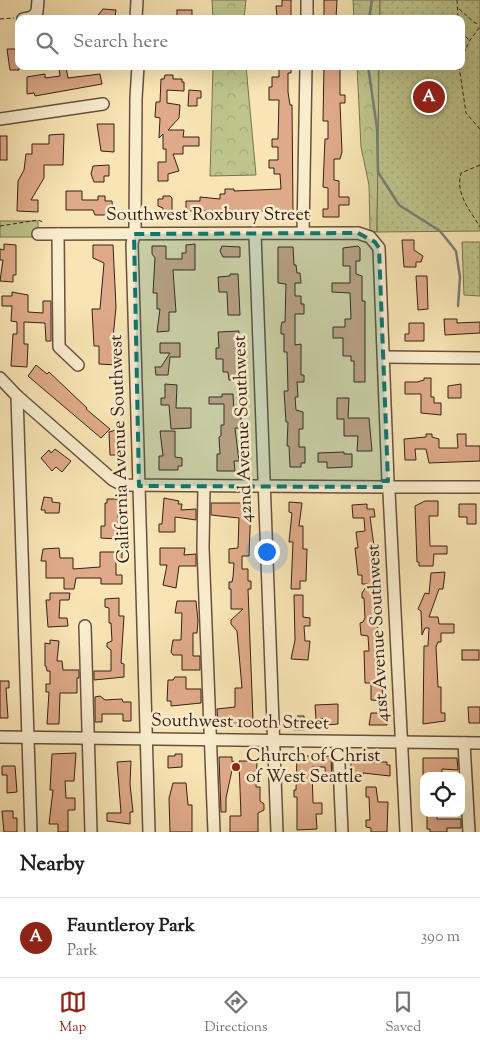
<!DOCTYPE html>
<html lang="en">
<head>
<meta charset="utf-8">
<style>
	:root { --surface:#fff; --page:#f2f2f2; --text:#202124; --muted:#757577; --line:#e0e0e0; --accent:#8f2418 }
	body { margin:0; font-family:"Sorts Mill Goudy",serif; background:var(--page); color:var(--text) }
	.controls { position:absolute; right:15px; bottom:15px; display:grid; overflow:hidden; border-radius:10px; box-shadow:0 5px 20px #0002 }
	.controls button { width:45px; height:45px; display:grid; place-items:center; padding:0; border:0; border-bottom:1px solid var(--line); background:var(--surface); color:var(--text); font:25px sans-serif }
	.you { position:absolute; left:266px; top:551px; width:18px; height:18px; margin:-12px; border:4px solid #fff; border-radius:50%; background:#1a73e8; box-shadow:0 0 0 8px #1a73e833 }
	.badge { display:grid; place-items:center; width:32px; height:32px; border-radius:50%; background:var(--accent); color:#fff; font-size:16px; font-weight:700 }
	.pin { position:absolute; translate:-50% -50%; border:2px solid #fff; box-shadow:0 1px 5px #0006 }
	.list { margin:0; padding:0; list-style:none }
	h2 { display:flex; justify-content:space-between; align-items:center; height:65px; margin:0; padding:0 20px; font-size:21px }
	h2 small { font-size:16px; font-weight:400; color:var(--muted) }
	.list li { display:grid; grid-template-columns:32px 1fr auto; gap:15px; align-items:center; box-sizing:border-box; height:80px; padding:0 20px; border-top:1px solid var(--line) }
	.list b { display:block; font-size:19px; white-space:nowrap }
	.list p { margin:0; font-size:16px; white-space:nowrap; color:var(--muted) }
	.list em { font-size:16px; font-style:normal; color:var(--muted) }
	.icon { flex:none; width:28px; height:28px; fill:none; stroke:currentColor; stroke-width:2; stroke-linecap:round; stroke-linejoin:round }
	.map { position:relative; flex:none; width:480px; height:832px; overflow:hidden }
	.search { position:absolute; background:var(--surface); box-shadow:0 5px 20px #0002; left:15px; right:15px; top:15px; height:55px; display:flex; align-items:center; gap:12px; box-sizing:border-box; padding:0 18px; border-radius:10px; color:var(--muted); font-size:19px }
	.sheet { height:145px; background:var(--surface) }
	nav { display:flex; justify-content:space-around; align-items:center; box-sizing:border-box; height:70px; border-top:1px solid var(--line); background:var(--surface); font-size:14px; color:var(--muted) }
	nav a { display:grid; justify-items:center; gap:2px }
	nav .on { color:var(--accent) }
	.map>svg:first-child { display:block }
	.grass { fill:#bec48c; stroke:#7a7252 }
	.forest { fill:url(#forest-crowns); stroke:#7a7252 }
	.park { fill:url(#park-dots); stroke:#7a7252 }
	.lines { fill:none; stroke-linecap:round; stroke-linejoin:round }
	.stream { stroke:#757f75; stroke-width:2.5 }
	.building { fill:#dfaa89; stroke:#372017 }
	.minor-casing { stroke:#67513e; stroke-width:14 }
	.path { stroke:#372017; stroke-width:1; stroke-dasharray:4 2.5; stroke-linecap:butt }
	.minor { stroke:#faedce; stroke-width:11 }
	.marked { fill:#0f766e; fill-opacity:0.2; stroke:#0f766e; stroke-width:4; stroke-dasharray:10 6; stroke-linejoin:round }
	.poi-dot { fill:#8f2418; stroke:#faedce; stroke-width:2 }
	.labels { text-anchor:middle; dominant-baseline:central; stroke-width:5; stroke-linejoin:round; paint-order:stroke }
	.street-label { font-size:18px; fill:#372017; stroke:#faedce }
	.poi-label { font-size:18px; fill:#372017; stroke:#faedce; text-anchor:start }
</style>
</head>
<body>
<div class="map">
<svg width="480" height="832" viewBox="0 0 480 832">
	<defs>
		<pattern id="forest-crowns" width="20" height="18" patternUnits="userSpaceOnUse" patternTransform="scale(1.25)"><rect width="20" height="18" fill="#bec48c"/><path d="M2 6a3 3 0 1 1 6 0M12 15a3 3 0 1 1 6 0" fill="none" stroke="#a4a878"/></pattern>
		<pattern id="park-dots" width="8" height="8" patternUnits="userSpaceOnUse" patternTransform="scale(1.25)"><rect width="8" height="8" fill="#bec48c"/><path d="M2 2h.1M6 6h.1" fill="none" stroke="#a4a878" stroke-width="1.8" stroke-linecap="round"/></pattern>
	</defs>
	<rect width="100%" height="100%" fill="#f8e4b4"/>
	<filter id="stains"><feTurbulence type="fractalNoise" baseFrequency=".004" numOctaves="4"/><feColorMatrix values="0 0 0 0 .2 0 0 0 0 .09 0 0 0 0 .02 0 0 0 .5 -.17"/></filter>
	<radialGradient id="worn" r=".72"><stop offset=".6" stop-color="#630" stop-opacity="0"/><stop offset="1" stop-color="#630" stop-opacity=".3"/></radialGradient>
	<rect class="grass" x="0" y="221" width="38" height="16"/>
	<g class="forest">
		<path d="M212 0H246L244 19H213Z"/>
		<path d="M353 0H380V19H354Z"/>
		<path d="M213 66H246L256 175 210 176Z"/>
		<path d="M357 66H379L377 232 370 231 369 185 361 147Z"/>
	</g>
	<g class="park">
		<path d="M380 0H480V231L377 232 379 66H461V19H380Z"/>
		<path d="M462 242H480V296L464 295Z"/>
	</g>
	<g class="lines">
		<g class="stream">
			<path d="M369 19 372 0"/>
			<path d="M368 66 377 128 378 172 399 205 440 231 456 251 460 277 458 306"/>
		</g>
	</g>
	<g class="building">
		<path d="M282 0H291V16L277 17 276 6H282Z"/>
		<path d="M324 0H337L336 19H324Z"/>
		<path d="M103 9 116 10 115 17 95 19Z"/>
		<rect x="177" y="10" width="15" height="9"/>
		<path d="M7 49H19V70H10Z"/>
		<path d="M279 66H291V73H288V92L290 105H292L293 211H186V201H200V197L220 199V194H225V189H234V191L281 189 280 174H274V168H269V160H278V147H272V139H278L279 100H269V87H272V77H279Z"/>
		<path d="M324 66H340V95H345V103H340L342 152 340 159H334V180L339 181V197H349V205H339V217H323V209H328V188L323 187 325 139H328V121H323Z"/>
		<path d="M66 67 68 78 100 74 102 84 35 96 34 93 27 94V77L45 74V78L60 76 59 68Z"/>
		<path d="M165 75H173V79H182V82H184V91L167 90V103L180 105 179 118 168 130H184L183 137H199V146H183V154H173L179 171 168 174V181H158V162H166V149H163V134L159 138 160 118 155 117 156 102H160L161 79H164Z"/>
		<path d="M189 90 201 91V98H197V106H188Z"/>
		<path d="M97 124H114V152L101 151Z"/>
		<path d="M64 134 63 165H44V178L31 200H38V212L17 211 18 181 24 170 26 154H32V144H49V135Z"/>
		<rect x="0" y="136" width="7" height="24"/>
		<path d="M109 165V176H104V182H94L91 174 93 166Z"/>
		<path d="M66 191H82V200H98V196H105V201H112L113 215H95L93 210H66Z"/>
		<path d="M163 196H170L172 198V213L169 215H163V208L158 206V199H163Z"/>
		<path d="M402 240H414V250L423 256 421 262H416V267H404Z"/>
		<path d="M4 244 16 245V275H13V282L0 281 3 260H0V249L4 250Z"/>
		<path d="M195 244V270H173L176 312H169V331L157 332 160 309H157V293H153L155 258 152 254V246H166V259H182V253H186V245Z"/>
		<path d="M93 245H113L116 307 113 338 117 343V365L99 364V346H94L92 309H100L104 263 93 258Z"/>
		<path d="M222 246 240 247V257H223L220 251Z"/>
		<path d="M358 246 360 248V261H356V274L362 276V301H365V382H354V361H351V356H343V338H333V327H345V319H351L350 293 332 292V283H350V266H343V248Z"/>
		<path d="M278 247H293L294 265H296L297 273H300L301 283H295V296H301V304H304V314H295V345L301 344V375H304V382H297L298 397H295L296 410 303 412V429H299V447H305V463H301V467H290L289 446H287L288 422H286L284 391H288L287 352H284V334H281V327L282 322H285L286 284 278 283Z"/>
		<path d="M230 274H238L240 315H228L227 292H219L218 277 230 276Z"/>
		<path d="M416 276H427L428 309 418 310Z"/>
		<path d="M12 292 28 295V312L43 313V301H51V341H46L45 323 24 322V344H28L27 367 11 366 13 334H17V322L11 321 12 306H2V296H12Z"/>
		<path d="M444 319H457V323L480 322V333L445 335Z"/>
		<path d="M409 323H424V341H405V334H409Z"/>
		<path d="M239 331 238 365H240V380H229L228 372H223V359H216V348H219L218 332Z"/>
		<path d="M160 343H180V357H170L168 375H156L155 367H161L170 353H160Z"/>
		<path d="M36 365 47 374 49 372 87 408 86 409 110 429 101 438 28 376Z"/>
		<path d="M424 378H431V397H434V403H441V415L421 413V394H405V382H417L424 380Z"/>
		<path d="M165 384 177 385 176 408H191V428L171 429 169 405H161V398H165Z"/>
		<path d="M461 384V398H448V386Z"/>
		<path d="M222 394H233L234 412H241V428H235L239 461H234L235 471H217V454H220L219 437 221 436V425H224V404H209V397H222Z"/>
		<path d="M337 398H349L348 418H369L372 451H357L358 436H344V419H337Z"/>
		<path d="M119 429 124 442 122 455H110L109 432Z"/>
		<path d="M160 431H175V457L182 458V466H178V470H159V456H163Z"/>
		<path d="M426 434H432V437L439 439V448H458L457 434H466V446H480V461L429 463 426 449H415L416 460H405L404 439 426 437Z"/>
		<path d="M55 449 71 461 62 472 56 467 52 471 41 458 49 450 51 453Z"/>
		<path d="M344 452V454H352V467L327 468V462H318V453Z"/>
		<path d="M44 497 52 498V502L60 503 59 513H45V510H41Z"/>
		<path d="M164 498 179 501 178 504H182L181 510 196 509V520L175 517V532H159V524H162Z"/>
		<path d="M107 499H118V539L101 538V526H105V503H107Z"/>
		<path d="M425 501H438V516H429L430 546H447V554H434L433 566H419V562H417L415 506Z"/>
		<path d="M289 502 302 503 299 526H303V549H307L306 581H300V589H291L293 542H289L292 513 289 512Z"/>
		<path d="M211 503H251L249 556H242V569H248V581H251V589H248L253 720H249V725L246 726H218L217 709 235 707V688H242L237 631 231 624V620L243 609H231V589H229V582H232L233 577 234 563H229V549L238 548 239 518 211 515Z"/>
		<path d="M367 504V509H374L375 517H370L377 568V600H379V608H375L376 622H378L377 646H380L381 656H375L376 669H381L383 701 371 700V683H365L364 651H369L368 636 361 635 360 623 363 622 365 618 364 598H362V593L368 584H362V575H358L355 548H358L356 532 365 531 364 518H353L352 505Z"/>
		<path d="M459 504H476V524H467V517H459Z"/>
		<path d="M59 548 60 558H73V569L100 567V552H122V561H116V575H122V584H101V578H76L74 589H64V578H46V561H41L43 549Z"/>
		<path d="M160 548H185L184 555 196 554V566H179L176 588 163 585 167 565H160Z"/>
		<path d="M445 572 443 589H439L429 617H438L439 624H454V633H441V642H438L436 647 438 687H441V713H445V721L423 724 424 646H428L429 628H425L422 635 421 611 418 609 425 593 429 594 431 573Z"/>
		<path d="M50 593H70L69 600H60L59 618H67L68 626 48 627 46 600H50Z"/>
		<path d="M294 595H303V617L310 618V626H304L305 641H310L308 660 291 659 295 640Z"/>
		<path d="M119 598V616H124L121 663 124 664V677L94 680V671H111V650L107 647V643L112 641 111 623H109V608L105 607V599Z"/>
		<path d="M177 601H196L198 621 197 633H193V656H200V670H182V655H173L171 652 173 640H181L182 613H175Z"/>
		<path d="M50 640 59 641 57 661H62L63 670H79V678H77V693H60L59 724H47L49 692H46V684H50V671H47L46 666H45V643L50 644Z"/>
		<rect x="462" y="650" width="17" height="10"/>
		<path d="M175 677H186V689H201V703L171 706V701H167L168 680H173Z"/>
		<path d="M0 681H9V688H6L8 718H0Z"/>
		<path d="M100 696 105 700 122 699 123 702H131V721H123V714H102V722H95V697Z"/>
		<path d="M338 704V724L327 725V718L316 719 315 705Z"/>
		<path d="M468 707H480V723H469Z"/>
		<path d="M371 713H386L387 725H369Z"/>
		<path d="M297 716H304L305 730H294V718H297Z"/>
		<path d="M76 753 74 781H65L66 798H75V810H68V832H58V824H49L53 790H50L52 754Z"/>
		<path d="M175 754H182V767L168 768V756H175Z"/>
		<path d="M297 756H331L332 781H326L325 767H312L313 803H322V814H316L317 829 297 830V797H294V790H296Z"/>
		<path d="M219 757H232V762L234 761 226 798V812H221Z"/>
		<path d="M423 758H457L458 770 442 769V776H423Z"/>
		<path d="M131 761 130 784 133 812H130V824L107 821V813H121L117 762Z"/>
		<path d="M239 761H257L256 787H260V801L264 804V810L258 813V832H230V816H241Z"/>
		<path d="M351 762H387V765H390V776L363 773V778L351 777Z"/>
		<path d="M2 766H15L17 792 7 793V775H2Z"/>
		<path d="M173 783H186L188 805H192V832H170L169 798Z"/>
		<path d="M366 787H376L378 802H388L387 832H371V828L366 827V820H370L369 797H366Z"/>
		<path d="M2 811H13V818H17V832H4Z"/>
		<path d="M427 815H437V819H461V828H447V832H430V829H427Z"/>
	</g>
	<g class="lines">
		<g class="minor-casing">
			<g id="minor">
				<path d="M23 19 32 17 37 12 38 0"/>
				<path d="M136 19 137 0"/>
				<path d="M307 19V0"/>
				<path d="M138 66 136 98 135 229 132 244 149 832"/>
				<path d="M0 119 103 104"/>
				<path d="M303 233 306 66"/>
				<path d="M38 234 358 233 370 237 379 248 388 481"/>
				<path d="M58 234 59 347 78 365"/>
				<path d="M255 234 277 832"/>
				<path d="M384 357 480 358"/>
				<path d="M0 378 17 396 31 832"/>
				<path d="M17 396 113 480 123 485 383 487"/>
				<path d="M204 486 203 548 214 832"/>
				<path d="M394 487H480"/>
				<path d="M389 492 406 832"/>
				<path d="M85 626 91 832"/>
				<path d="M0 737 480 743"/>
				<path d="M338 742 342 832"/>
				<path d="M464 743 469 832"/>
			</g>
		</g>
		<g class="path">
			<path d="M457 0 458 19"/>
			<path d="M459 9 475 23 480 24"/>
			<path d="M0 19 14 18"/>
			<path d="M461 32 469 40"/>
			<path d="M461 59 470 40 480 27"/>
			<path d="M459 66 466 113 480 129"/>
			<path d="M480 165 461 173C455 194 470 210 480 227"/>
			<path d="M0 226 38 220 43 222"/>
		</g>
		<use href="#minor" class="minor"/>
	</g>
	<path class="marked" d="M358 233 375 242 379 248 388 481H382L383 487 139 486 134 234Z"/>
	<circle class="poi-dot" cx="236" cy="767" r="5"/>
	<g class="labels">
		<g class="street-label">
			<text x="208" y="216">Southwest Roxbury Street</text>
			<text transform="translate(244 429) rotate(-92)">42nd Avenue Southwest</text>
			<text transform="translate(121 449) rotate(-92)">California Avenue Southwest</text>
			<text transform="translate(379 633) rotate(-93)">41st Avenue Southwest</text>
			<text transform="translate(240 723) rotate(1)">Southwest 100th Street</text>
		</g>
		<g class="poi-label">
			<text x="246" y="757">Church of Christ<tspan x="246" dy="21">of West Seattle</tspan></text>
		</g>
	</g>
	<rect width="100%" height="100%" filter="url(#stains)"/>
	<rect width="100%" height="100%" fill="url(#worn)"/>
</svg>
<div class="controls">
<button><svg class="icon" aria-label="locate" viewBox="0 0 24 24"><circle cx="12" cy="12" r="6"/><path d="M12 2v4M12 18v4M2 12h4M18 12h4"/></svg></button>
</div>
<div class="you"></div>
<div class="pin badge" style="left:429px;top:97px">A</div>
<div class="search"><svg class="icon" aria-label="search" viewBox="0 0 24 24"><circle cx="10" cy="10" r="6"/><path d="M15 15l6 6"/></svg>Search here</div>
</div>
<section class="sheet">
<h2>Nearby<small></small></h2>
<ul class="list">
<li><span class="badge">A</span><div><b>Fauntleroy Park</b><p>Park</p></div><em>390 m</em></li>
</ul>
</section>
<nav>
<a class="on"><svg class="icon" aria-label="map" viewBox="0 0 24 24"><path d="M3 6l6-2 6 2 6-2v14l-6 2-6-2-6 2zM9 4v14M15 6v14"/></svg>Map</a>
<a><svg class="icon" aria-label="directions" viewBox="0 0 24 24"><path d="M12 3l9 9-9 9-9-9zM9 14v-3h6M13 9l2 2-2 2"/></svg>Directions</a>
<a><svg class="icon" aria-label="saved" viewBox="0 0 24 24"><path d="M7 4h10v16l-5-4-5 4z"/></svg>Saved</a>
</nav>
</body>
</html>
